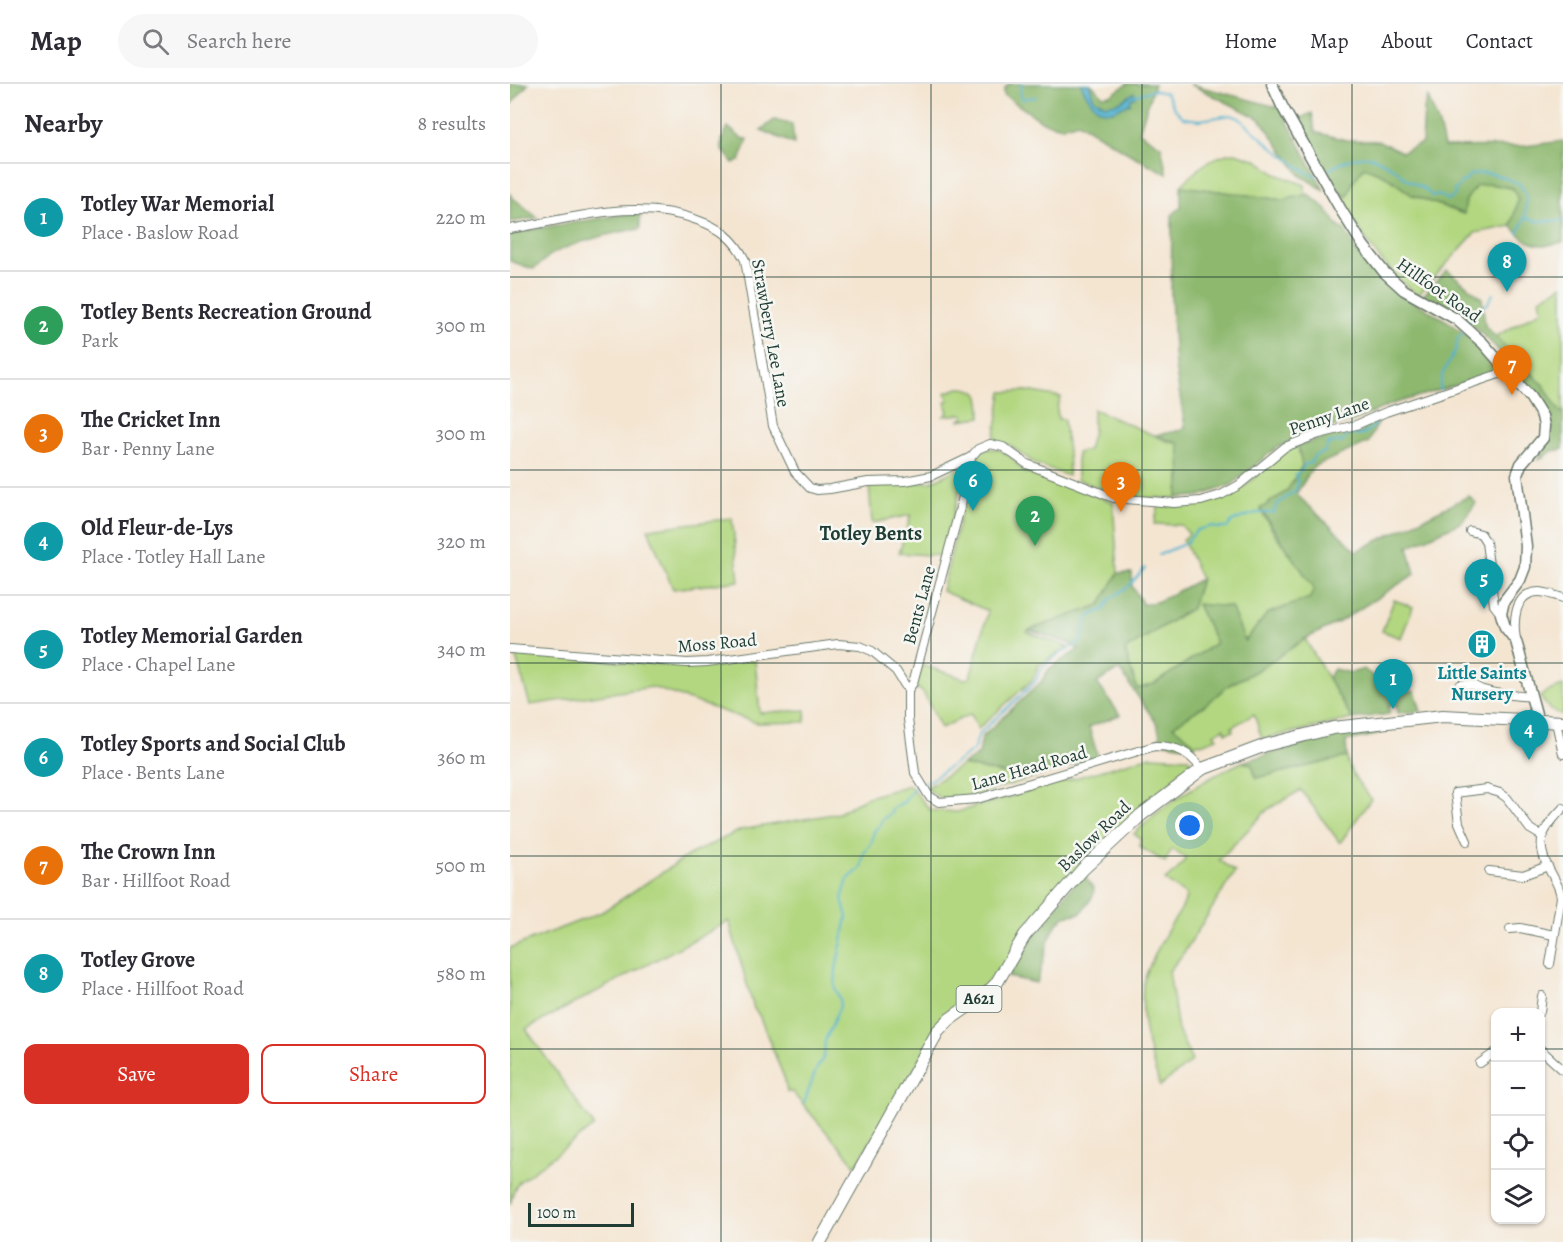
<!DOCTYPE html>
<html lang="en">
<head>
<meta charset="utf-8">
<style>
	:root { --surface:#fff; --page:#f7f7f7; --text:#2b2b33; --muted:#7c7c81; --line:#e1e1e2; --accent:#d93025 }
	body { margin:0; font-family:Alegreya,serif; background:var(--page); color:var(--text) }
	.controls { position:absolute; right:18px; bottom:18px; display:grid; overflow:hidden; border-radius:12px; box-shadow:0 2px 4px #0004 }
	.controls button { width:54px; height:54px; display:grid; place-items:center; padding:0; border:0; border-bottom:2px solid var(--line); background:var(--surface); color:var(--text); font:30px sans-serif }
	.scale { position:absolute; left:18px; bottom:15px; width:106px; box-sizing:border-box; padding-left:6px; border:3px solid #1f3d34; border-top:0; font-size:16px; line-height:21px; white-space:nowrap; color:#1f3d34; -webkit-text-stroke:4px #f6f6f2; paint-order:stroke }
	.you { position:absolute; left:680px; top:742px; width:21px; height:21px; margin:-15px; border:4px solid #fff; border-radius:50%; background:#1a73e8; box-shadow:0 0 0 9px #1a73e833 }
	.badge { display:grid; place-items:center; width:39px; height:39px; border-radius:50%; background:var(--accent); color:#fff; font-size:20px; font-weight:700 }
	.pin { position:absolute; translate:-50% -50px; filter:drop-shadow(0 2px 3px #0008) }
	.pin::after { content:''; position:absolute; top:32px; width:21px; height:18px; background:inherit; clip-path:polygon(0 0,100% 0,50% 100%) }
	.list { margin:0; padding:0; list-style:none }
	h2 { display:flex; justify-content:space-between; align-items:center; height:78px; margin:0; padding:0 24px; font-size:26px }
	h2 small { font-size:20px; font-weight:400; color:var(--muted) }
	.list li { display:grid; grid-template-columns:39px 1fr auto; gap:18px; align-items:center; box-sizing:border-box; height:108px; padding:0 24px; border-top:2px solid var(--line) }
	.list b { display:block; font-size:22px; white-space:nowrap }
	.list p { margin:0; font-size:20px; white-space:nowrap; color:var(--muted) }
	.list em { font-size:20px; font-style:normal; color:var(--muted) }
	.actions { display:flex; gap:12px; padding:18px 24px }
	.actions a { flex:1; padding:14px 0; border:2px solid var(--accent); border-radius:12px; text-align:center; font-size:21px; color:var(--accent) }
	.actions .main { background:var(--accent); color:#fff }
	.icon { flex:none; width:33px; height:33px; fill:none; stroke:currentColor; stroke-width:2; stroke-linecap:round; stroke-linejoin:round }
	.map { position:relative; flex:none; width:1053px; height:1158px; overflow:hidden }
	header { display:flex; align-items:center; gap:36px; box-sizing:border-box; height:84px; padding:0 30px; background:var(--surface); border-bottom:2px solid var(--line) }
	header strong { font-size:28px }
	nav { display:flex; gap:33px; margin-inline-start:auto; font-size:21px }
	.search { width:420px; height:54px; background:var(--page); display:flex; align-items:center; gap:15px; box-sizing:border-box; padding:0 21px; border-radius:33px; color:var(--muted); font-size:22px }
	main { display:flex }
	aside { flex:1; background:var(--surface) }
	.map>svg:first-child { display:block }
	.green { fill:#b2d780; stroke:#688a5a; stroke-width:1.5 }
	.forest { fill:#8db86e; stroke:#567a51; stroke-width:1.5 }
	.water { fill:#51b2d0; stroke:#387882; stroke-width:1.5 }
	.lines { fill:none; stroke-linecap:round; stroke-linejoin:round }
	.stream { stroke:#51b2d0; stroke-width:2 }
	.street-casing { stroke:#6a786b; stroke-width:10 }
	.secondary-casing { stroke:#6a786b; stroke-width:13 }
	.primary-casing { stroke:#6a786b; stroke-width:14 }
	.street { stroke:#fff; stroke-width:8 }
	.secondary { stroke:#fff; stroke-width:10 }
	.primary { stroke:#fff; stroke-width:12 }
	.grid { fill:none; stroke:#1f3d34; stroke-width:1.5; stroke-opacity:0.55 }
	.labels { text-anchor:middle; dominant-baseline:central; stroke-width:5; stroke-linejoin:round; paint-order:stroke }
	.shield { fill:#f6f6f2; stroke:#60746d; stroke-width:1.5 }
	.shield-label { font-size:16px; font-weight:bold; fill:#1f3d34 }
	.street-label { font-size:18px; fill:#1f3d34; stroke:#f6f6f2 }
	.culture-label { font-size:18px; font-weight:bold; fill:#0d838f; stroke:#f6f6f2 }
	.neighbourhood-label { font-size:20px; font-weight:bold; fill:#1f3d34; stroke:#f6f6f2 }
</style>
</head>
<body>
<header>
<strong>Map</strong>
<div class="search"><svg class="icon" aria-label="search" viewBox="0 0 24 24"><circle cx="10" cy="10" r="6"/><path d="M15 15l6 6"/></svg>Search here</div>
<nav><a>Home</a><a>Map</a><a>About</a><a>Contact</a></nav>
</header>
<main>
<aside>
<h2>Nearby<small>8 results</small></h2>
<ul class="list">
<li><span class="badge" style="background:#0f9aa8">1</span><div><b>Totley War Memorial</b><p>Place · Baslow Road</p></div><em>220 m</em></li>
<li><span class="badge" style="background:#2e9e5b">2</span><div><b>Totley Bents Recreation Ground</b><p>Park</p></div><em>300 m</em></li>
<li><span class="badge" style="background:#e8710a">3</span><div><b>The Cricket Inn</b><p>Bar · Penny Lane</p></div><em>300 m</em></li>
<li><span class="badge" style="background:#0f9aa8">4</span><div><b>Old Fleur-de-Lys</b><p>Place · Totley Hall Lane</p></div><em>320 m</em></li>
<li><span class="badge" style="background:#0f9aa8">5</span><div><b>Totley Memorial Garden</b><p>Place · Chapel Lane</p></div><em>340 m</em></li>
<li><span class="badge" style="background:#0f9aa8">6</span><div><b>Totley Sports and Social Club</b><p>Place · Bents Lane</p></div><em>360 m</em></li>
<li><span class="badge" style="background:#e8710a">7</span><div><b>The Crown Inn</b><p>Bar · Hillfoot Road</p></div><em>500 m</em></li>
<li><span class="badge" style="background:#0f9aa8">8</span><div><b>Totley Grove</b><p>Place · Hillfoot Road</p></div><em>580 m</em></li>
</ul>
<div class="actions"><a class="main">Save</a><a>Share</a></div>
</aside>
<div class="map">
<svg width="1053" height="1158" viewBox="0 0 1053 1158">
	<rect width="100%" height="100%" fill="#f6f6f2"/>
	<filter id="ink" filterUnits="userSpaceOnUse"><feTurbulence type="fractalNoise" baseFrequency=".0167" numOctaves="2"/><feDisplacementMap in="SourceGraphic" scale="12" xChannelSelector="R" yChannelSelector="G"/><feConvolveMatrix kernelMatrix="1 2 1 2 8 2 1 2 1" color-interpolation-filters="sRGB"/></filter>
	<filter id="wash" filterUnits="userSpaceOnUse"><feTurbulence type="fractalNoise" baseFrequency=".008" numOctaves="4" result="noise"/><feDisplacementMap in="SourceGraphic" scale="24" xChannelSelector="R" yChannelSelector="G"/><feGaussianBlur stdDeviation="1.35" result="paint"/><feColorMatrix in="noise" values="0 0 0 0 0 0 0 0 0 0 0 0 0 0 0 0 0 1.4 0 .05"/><feComposite in="paint" operator="in"/></filter>
	<g filter="url(#wash)">
		<rect width="100%" height="100%" fill="#f4e5d1"/>
		<g class="green">
			<path d="M725 69 747 76 766 90 795 101V112L773 116 671 102C685 87 702 70 725 69Z"/>
			<path d="M854 82 876 92 902 111 953 130 956 116 966 102 980 100 1004 105 1008 116 1001 142 965 149 908 211C869 183 848 144 824 105L837 113 843 98Z"/>
			<path d="M1053 201V328H1050L1034 302 985 253 1032 226 1030 215Z"/>
			<path d="M449 304C471 303 471 315 471 333L449 336 454 334 453 330 434 332 438 329 435 318 439 316 435 309Z"/>
			<path d="M517 307 551 313 547 324 548 335H554C555 356 561 370 558 392L526 380 499 361 484 356 492 308Z"/>
			<path d="M583 325 657 357 669 360 671 383 667 414H623L600 409 567 395V369L578 366 583 347Z"/>
			<path d="M788 362 792 382 777 407 750 425 764 449 805 504 800 514 757 530 735 557 687 520 706 559 644 600 626 606 615 566 682 524 691 495 673 456 679 450 671 441 644 440 648 424 651 422H669L715 413 731 405 776 366Z"/>
			<path d="M477 365C498 363 503 377 515 389L528 388 603 418 608 489 590 521 517 548 558 563 529 581 522 596 468 645 461 630 431 644 413 608 404 603 412 581 455 595 460 594 478 527 432 507 464 375 471 367Z"/>
			<path d="M456 381 433 472 389 469 401 431 362 439 359 401 421 398Z"/>
			<path d="M222 434 229 497 163 505 138 445Z"/>
			<path d="M884 516 903 523 891 554 872 547Z"/>
			<path d="M795 555 842 635 752 655 744 630 722 643 723 647 716 649 714 644 704 650 707 654 691 660 688 659 684 663 683 658 662 642 695 621 719 601 746 587Z"/>
			<path d="M5 570 180 582 245 576 250 629 296 626 295 638 247 639 142 603 20 621Z"/>
			<path d="M1053 602V631L1040 626 1030 613 1036 608Z"/>
			<path d="M641 672 679 674 682 680 673 685 664 695 577 776 481 899 434 935 346 1082 282 1008H277L275 996 249 931 244 925 219 837 16 945 84 1042 9 1098 4 1106 0 1121V864L92 828 179 771 231 746 329 729 355 714 399 701 420 726 447 728Z"/>
			<path d="M837 673C838 688 852 703 861 715L830 759 791 706 758 725 709 776 725 788 673 870 659 887 668 946 682 977 650 1002C639 968 630 939 633 902 635 887 648 865 655 851 661 838 675 825 676 811L655 796 667 786 676 774 662 765 655 778 630 763V754L624 750C655 718 692 697 732 678L742 680 746 694Z"/>
			<path d="M452 681 518 695 459 713 432 715 416 704Z"/>
		</g>
		<g class="forest">
			<path d="M0 0H18L0 22Z"/>
			<path d="M499 0H581L593 12 601 11 617 0H644L629 48 651 62 657 90 618 69 568 38 552 43 533 38 494 11V5Z"/>
			<path d="M680 0 770 24 814 106 791 92 750 35Z"/>
			<path d="M918 13 929 41 934 63 1015 62 1053 57V158C1028 165 1018 161 1001 142L1008 116 1003 104 980 100 966 102 956 116 954 130 902 111 876 92 854 83 843 98 837 113 824 105 785 36 802 29 805 48 836 56 869 57 892 68 912 59 914 25Z"/>
			<path d="M264 36 282 40 284 60 251 46Z"/>
			<path d="M218 43 231 54 238 55 230 77 223 79 212 65V56Z"/>
			<path d="M671 102 773 116 798 110 815 124 829 143 835 146 848 169 865 189 899 215 937 237 953 248 988 280V286L985 290 882 320 843 337 803 348 766 364 721 401 690 412 667 414 671 393 669 360 646 351 672 346 675 343 665 282 661 212 662 131 671 123Z"/>
			<path d="M0 110 2 113 28 134 0 138Z"/>
			<path d="M130 128V145C108 147 56 160 38 173 33 177 29 182 23 185L0 177V149Z"/>
			<path d="M937 186 972 214 975 242 1034 302 1050 328H1053V365L1042 367 1028 376C1034 365 1042 355 1041 342 1039 320 985 261 968 246 951 232 930 223 911 214Z"/>
			<path d="M870 334 859 358 803 383 786 410 847 467 959 412 966 419 952 438 898 463 905 490 829 538 795 555 746 587 719 601 695 621 663 642 683 658 684 663 649 658 650 651 647 640 609 585 587 599 610 631 579 643 588 673 518 695 452 681 469 670 472 653 531 598 539 585 569 565 558 559 519 546 590 521 608 489H622V502L633 521 649 517 691 495 682 524 615 566 627 605 644 600 706 559 687 520 721 523 735 557 757 530 800 514 804 504 750 425 777 407 792 382 788 362 840 346 847 349 852 348 858 339Z"/>
			<path d="M824 585 841 589 854 585 865 594 882 602 889 608 905 607 911 627 888 629 887 622H879V630L842 635 818 594Z"/>
			<path d="M867 645 869 648 866 651 836 657 837 673 746 694 742 680 732 678 841 646Z"/>
			<path d="M573 790 584 805 583 812 571 829 555 832 546 841 538 858 527 899 498 893 519 854Z"/>
		</g>
		<path class="water" d="M571 0H579L584 15 596 21 610 18 624 9 626 13 621 15 620 20C614 21 611 23 606 26 587 33 577 13 571 0Z"/>
		<g class="lines">
			<g class="stream">
				<path d="M512 0 510 10 512 15 526 13"/>
				<path d="M624 12 642 6 656 9 664 24 674 34 690 36 721 31 729 34 762 63 799 90 807 92"/>
				<path d="M815 89C826 80 847 70 862 73 865 74 884 84 886 86 891 89 892 92 896 95 905 101 915 103 922 112L928 111 939 116 945 111 944 106 949 103 951 98 957 96 959 91C981 86 990 92 1010 100L1017 113 1015 134 1027 137H1053"/>
				<path d="M1008 150 1015 134"/>
				<path d="M959 237 965 228 977 220 983 210"/>
				<path d="M930 306 932 291 946 265 947 256 953 248"/>
				<path d="M901 324 928 315"/>
				<path d="M649 471 676 459 687 446 703 442 706 444H717L722 437 746 429H764L766 421 786 406 788 397 785 391 792 386 795 380 801 379 804 372 815 368 818 359 822 360 828 357 832 359 838 350 853 351 865 341 867 335"/>
				<path d="M294 1019 306 986 314 972 315 957 330 922V915L325 904 326 885 337 833 332 815 338 795 351 784 354 769 362 758 364 747 371 740 372 736 382 728 381 725 394 718 405 702 419 697 463 667 469 650 524 599 532 584 546 572 571 558C577 540 572 531 594 526L600 515 619 502 635 484"/>
			</g>
		</g>
	</g>
	<g filter="url(#ink)">
		<g class="lines">
			<g class="street-casing">
				<g id="street">
					<path d="M0 145C62 135 126 113 187 136 210 144 224 154 235 176L263 342 285 388 300 404 307 406 320 405 358 398 395 397 421 392 461 373 468 365 480 360 493 363 517 380 604 414 664 419 691 417 711 411 729 401 775 363 809 350 846 341 876 328 998 287"/>
					<path d="M960 447 971 450 976 458 984 521 991 530"/>
					<path d="M1006 555C1003 538 1004 508 1029 508 1037 508 1045 512 1053 514"/>
					<path d="M0 565 177 579 197 578 328 560 350 562 362 567 386 587 398 606V635L405 689 419 712 429 718 467 715 645 662C668 662 678 668 692 685"/>
					<path d="M950 601C967 598 964 605 977 607 991 611 1007 611 1021 613"/>
					<path d="M398 606 403 599 458 394 461 373"/>
					<path d="M1046 638 1053 670"/>
					<path d="M957 757 949 739 945 709 977 705 990 709 997 714 1020 745 1032 752"/>
					<path d="M979 787 1013 791 1038 782"/>
					<path d="M1000 845 1010 844 1044 851"/>
					<path d="M1040 880 1051 813C1050 803 1045 796 1040 787 1024 758 1032 746 1053 724"/>
					<path d="M1030 928 1032 912"/>
					<path d="M1030 965 1053 986"/>
					<path d="M970 979 986 968"/>
				</g>
			</g>
			<g class="secondary-casing">
				<path id="secondary" d="M762 0 772 22 831 126 853 161 874 188 894 206 946 235 973 259 1020 313 1032 332 1034 342 1033 354 1011 380 1007 391 1016 462 1015 483 1010 496 994 517 991 530 995 543 1006 557 1028 637"/>
			</g>
			<g class="primary-casing">
				<path id="primary" d="M310 1158 428 947 440 935 477 909 486 900 515 851 573 785 631 731 692 685 756 661 823 644 933 632 1053 638"/>
			</g>
			<use href="#street" class="street"/>
			<use href="#secondary" class="secondary"/>
			<use href="#primary" class="primary"/>
		</g>
	</g>
	<path class="grid" d="M211 0V1158M421 0V1158M632 0V1158M842 0V1158M0 193H1053M0 386H1053M0 579H1053M0 772H1053M0 965H986M1030 965H1053"/>
	<defs>
		<g id="building-disc" transform="scale(1.5)"><circle r="9.5" fill="#0f9aa8" stroke="#f6f6f2"/><path d="M-4-6H4V6H1V3H-1V6H-4ZM-2.5-4.3h1.7v1.8h-1.7ZM.8-4.3h1.7v1.8H.8ZM-2.5-1h1.7V.8h-1.7ZM.8-1h1.7V.8H.8Z" fill="#fff"/></g>
	</defs>
	<g fill-rule="evenodd">
		<use href="#building-disc" x="972" y="560"/>
	</g>
	<g class="labels">
		<rect class="shield" x="446.5" y="902" width="45" height="26" rx="4.5"/>
		<g class="shield-label">
			<text x="469" y="915">A621</text>
		</g>
		<g class="street-label">
			<text transform="translate(929 206) rotate(35)">Hillfoot Road</text>
			<text transform="translate(261 249) rotate(80)">Strawberry Lee Lane</text>
			<text transform="translate(819 332) rotate(-19)">Penny Lane</text>
			<text transform="translate(409 521) rotate(-75)">Bents Lane</text>
			<text transform="translate(207 559) rotate(-5)">Moss Road</text>
			<text transform="translate(519 684) rotate(-16)">Lane Head Road</text>
			<text transform="translate(584 752) rotate(-44)">Baslow Road</text>
		</g>
		<g class="culture-label">
			<text x="972" y="589">Little Saints<tspan x="972" dy="21">Nursery</tspan></text>
		</g>
		<g class="neighbourhood-label">
			<text x="361" y="449">Totley Bents</text>
		</g>
	</g>
</svg>
<div class="controls">
<button>+</button>
<button>−</button>
<button><svg class="icon" aria-label="locate" viewBox="0 0 24 24"><circle cx="12" cy="12" r="6"/><path d="M12 2v4M12 18v4M2 12h4M18 12h4"/></svg></button>
<button><svg class="icon" aria-label="layers" viewBox="0 0 24 24"><path d="M12 4l9 5-9 5-9-5zM3 14l9 5 9-5"/></svg></button>
</div>
<div class="scale">100 m</div>
<div class="you"></div>
<div class="pin badge" style="left:883px;top:625px;background:#0f9aa8">1</div>
<div class="pin badge" style="left:525px;top:462px;background:#2e9e5b">2</div>
<div class="pin badge" style="left:611px;top:428px;background:#e8710a">3</div>
<div class="pin badge" style="left:1019px;top:676px;background:#0f9aa8">4</div>
<div class="pin badge" style="left:974px;top:525px;background:#0f9aa8">5</div>
<div class="pin badge" style="left:463px;top:427px;background:#0f9aa8">6</div>
<div class="pin badge" style="left:1002px;top:311px;background:#e8710a">7</div>
<div class="pin badge" style="left:997px;top:208px;background:#0f9aa8">8</div>
</div>
</main>
</body>
</html>
